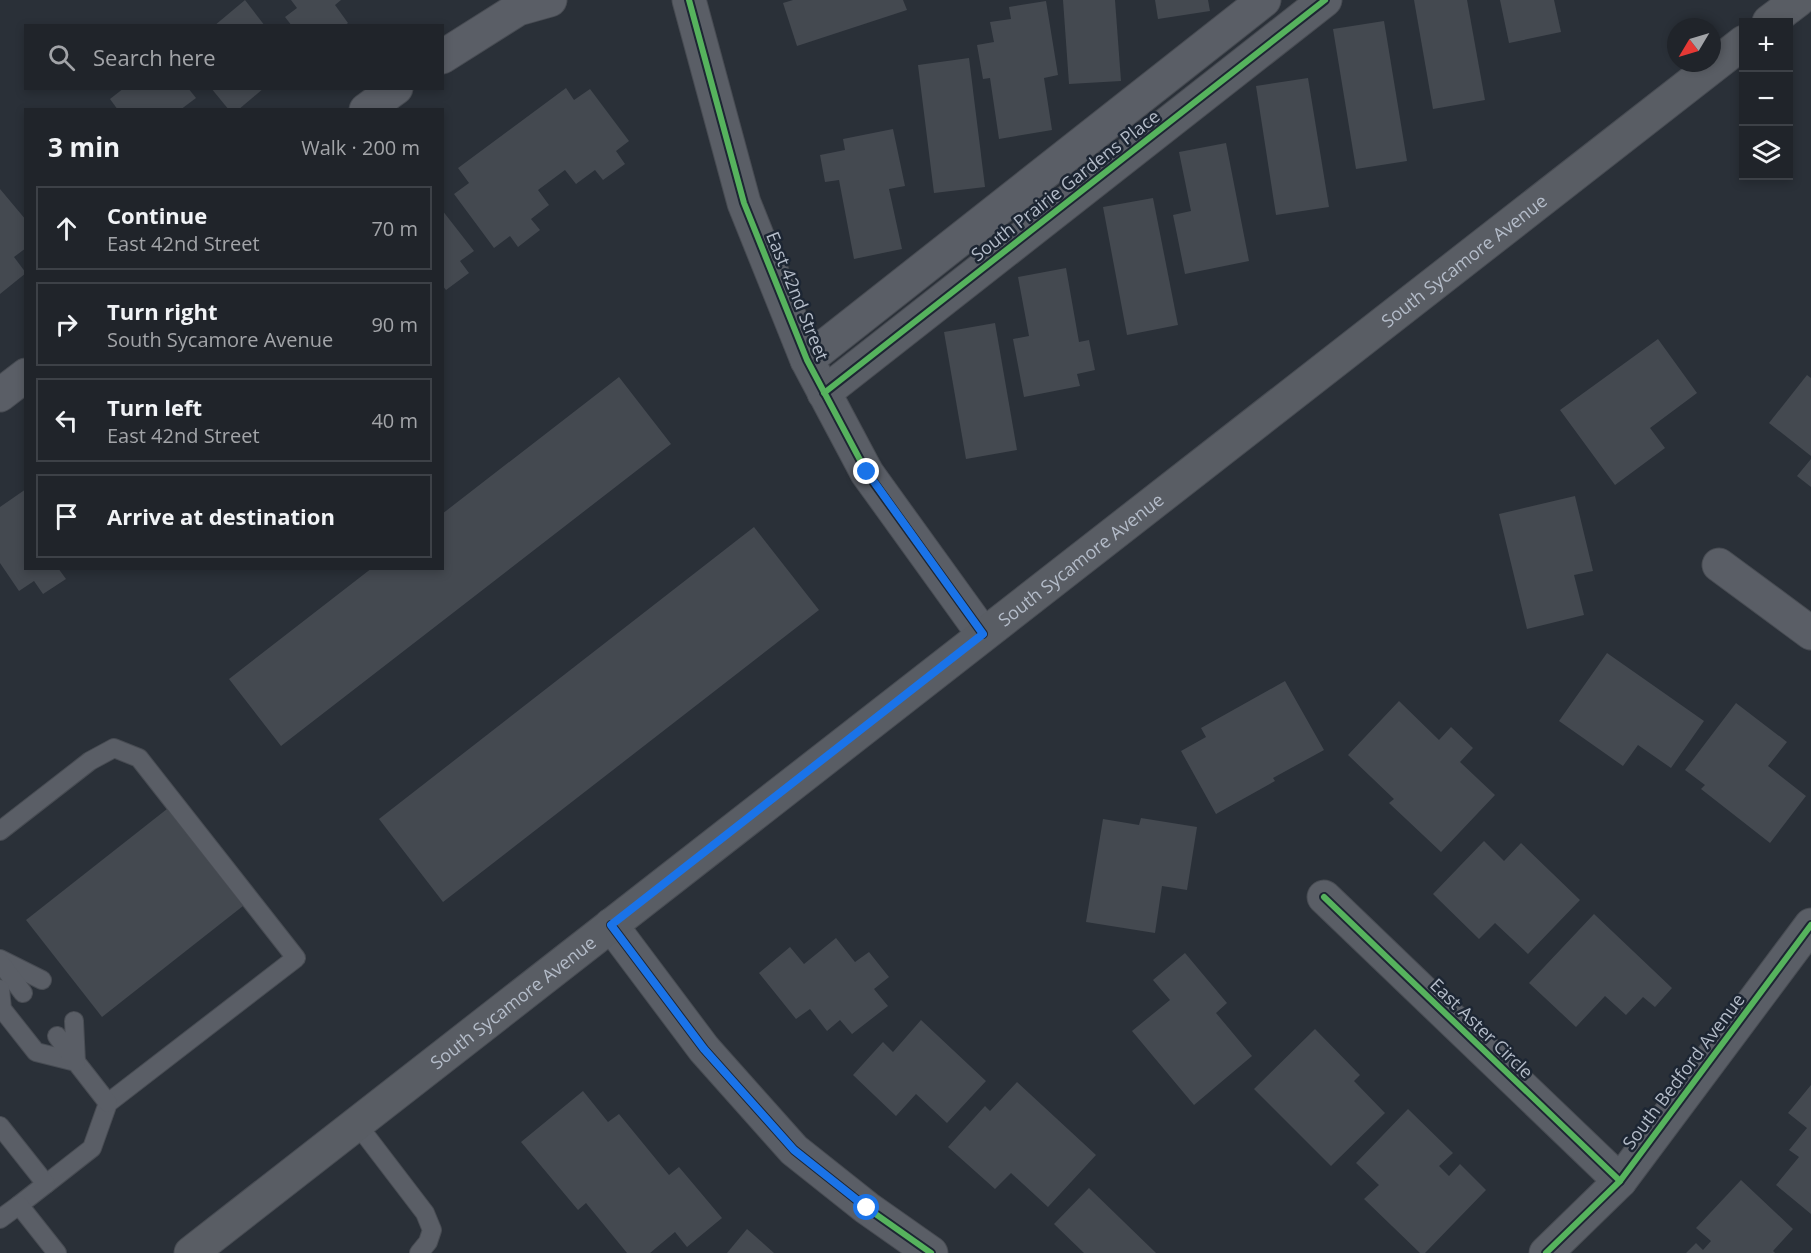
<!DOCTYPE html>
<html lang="en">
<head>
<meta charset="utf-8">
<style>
	:root { --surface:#20242a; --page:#282c32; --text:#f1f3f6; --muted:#a2a4a8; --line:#3d4147 }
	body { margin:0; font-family:"Open Sans",sans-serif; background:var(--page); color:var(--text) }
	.controls { position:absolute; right:18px; top:18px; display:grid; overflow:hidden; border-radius:0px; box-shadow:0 3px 9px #0003 }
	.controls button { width:54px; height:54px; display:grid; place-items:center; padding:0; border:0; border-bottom:2px solid var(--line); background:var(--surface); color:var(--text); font:30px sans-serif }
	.compass { position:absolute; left:1667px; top:18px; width:54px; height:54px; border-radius:50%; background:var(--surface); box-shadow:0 3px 9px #0003; rotate:232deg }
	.stop { position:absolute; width:18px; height:18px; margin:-14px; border:4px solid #1a73e8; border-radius:50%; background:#fff }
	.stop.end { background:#1a73e8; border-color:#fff; box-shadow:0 2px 6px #0008 }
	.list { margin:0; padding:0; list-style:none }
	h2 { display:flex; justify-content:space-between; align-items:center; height:78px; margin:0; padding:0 24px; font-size:26px }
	h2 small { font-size:20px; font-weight:400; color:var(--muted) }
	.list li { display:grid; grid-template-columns:39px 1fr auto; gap:18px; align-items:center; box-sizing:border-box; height:84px; margin:0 12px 12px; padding:0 12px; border:2px solid var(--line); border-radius:0px }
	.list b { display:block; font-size:22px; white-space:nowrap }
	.list p { margin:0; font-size:20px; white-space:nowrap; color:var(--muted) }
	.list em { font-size:20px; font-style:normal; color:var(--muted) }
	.icon { flex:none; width:33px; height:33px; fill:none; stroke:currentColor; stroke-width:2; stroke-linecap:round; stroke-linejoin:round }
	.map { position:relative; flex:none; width:1811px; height:1253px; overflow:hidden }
	.search { position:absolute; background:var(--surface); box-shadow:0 3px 9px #0003; left:24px; top:24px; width:420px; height:66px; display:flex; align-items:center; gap:15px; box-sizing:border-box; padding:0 21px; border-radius:0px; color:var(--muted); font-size:22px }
	.panel { position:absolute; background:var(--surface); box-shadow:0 3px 9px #0003; left:24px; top:108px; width:420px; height:462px; border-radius:0px }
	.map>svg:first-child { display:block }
	.building { fill:#444950 }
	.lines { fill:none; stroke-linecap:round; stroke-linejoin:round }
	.lane-casing { stroke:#484c53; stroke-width:20 }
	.street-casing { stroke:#484c53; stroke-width:35 }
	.secondary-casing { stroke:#484c53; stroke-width:35 }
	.lane { stroke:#5a5e66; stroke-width:18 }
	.street { stroke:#5a5e66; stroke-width:33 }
	.secondary { stroke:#595d64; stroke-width:33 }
	.cycleway-casing { stroke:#1d2633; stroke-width:10 }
	.cycleway { stroke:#56b35d; stroke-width:6 }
	.route { stroke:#1a73e8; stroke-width:8 }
	.labels { text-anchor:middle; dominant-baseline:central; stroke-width:5; stroke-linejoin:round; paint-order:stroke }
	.street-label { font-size:18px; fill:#b4bcc9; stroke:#1d2633 }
</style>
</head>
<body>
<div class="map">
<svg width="1811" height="1253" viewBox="0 0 1811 1253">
	<rect width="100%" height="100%" fill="#2a3038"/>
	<g class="building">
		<path d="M245 0 265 26H214Z"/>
		<path d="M291 0H341L335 5 348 23 344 26H292L285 17 297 8Z"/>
		<path d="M793 0H903L907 10 797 46 783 3Z"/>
		<path d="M1063 0H1115L1121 81 1069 84Z"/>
		<path d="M1155 0H1208L1210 11 1158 19Z"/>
		<path d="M1414 0H1467L1485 100 1433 109Z"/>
		<path d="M1500 0H1554L1561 32 1509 43Z"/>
		<path d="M1046 1 1058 75 1044 78 1052 130 999 139 990 78 983 79 977 45 994 42 990 22 1011 19 1009 7Z"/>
		<path d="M1384 21 1407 161 1356 169 1333 29Z"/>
		<path d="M969 58 985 187 934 193 918 65Z"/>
		<path d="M1308 78 1329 207 1276 215 1256 86Z"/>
		<path d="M124 88H188L196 98 180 110H118L110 99Z"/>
		<path d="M211 88H264L238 110H229Z"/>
		<path d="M566 88 574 100 590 89 629 141 616 151 625 164 603 180 595 170 576 184 565 170 538 190 549 205 531 219 540 230 518 247 510 236 494 248 454 194 469 183 458 168Z"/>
		<path d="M893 129 905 186 889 189 902 249 854 259 839 180 825 182 820 155 845 150 843 139Z"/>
		<path d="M1226 143 1249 261 1185 274 1173 215 1191 211 1179 152Z"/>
		<path d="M0 189 26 220V248L14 257 26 273 0 294Z"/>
		<path d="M1153 198 1178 325 1127 335 1103 207Z"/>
		<path d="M442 210 474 251 460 261 469 273 446 290 442 285Z"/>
		<path d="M1066 268 1079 342 1089 340 1095 370 1077 374 1080 386 1024 397 1013 339 1029 336 1018 277Z"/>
		<path d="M995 323 1017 450 966 459 944 332Z"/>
		<path d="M1658 339 1697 393 1650 428 1665 448 1615 485 1560 410Z"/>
		<path d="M1807 375 1811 378V456L1769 423Z"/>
		<path d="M619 377 671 444 281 746 229 679 372 568H442V514Z"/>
		<path d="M1811 459V487L1797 476Z"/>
		<path d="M26 489V568H58L66 579 43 594 34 581 19 591 0 563V507Z"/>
		<path d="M1575 496 1593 571 1574 575 1584 615 1527 629 1499 514Z"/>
		<path d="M754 527 819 610 443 902 379 819Z"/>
		<path d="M1607 653 1704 721 1671 768 1638 745 1623 766 1559 721Z"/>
		<path d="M1285 681 1324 750 1273 778 1275 781 1216 814 1181 751 1206 737 1201 728Z"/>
		<path d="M1399 701 1439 740 1451 727 1473 748 1460 762 1495 795 1441 852 1389 803 1394 799 1348 755Z"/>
		<path d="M1736 703 1787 742 1768 766 1806 796 1770 843 1701 789 1705 785 1685 770Z"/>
		<path d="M167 809 243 906 102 1017 26 920Z"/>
		<path d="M1141 818 1197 827 1187 890 1162 886 1155 933 1086 922 1103 819 1139 825Z"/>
		<path d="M1484 841 1504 861 1521 843 1580 900 1528 954 1495 923 1479 939 1433 894Z"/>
		<path d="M1594 914 1672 988 1655 1007 1643 997 1626 1015 1605 996 1576 1027 1529 983Z"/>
		<path d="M836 938 855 962 869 952 889 977 874 989 888 1006 852 1034 840 1020 827 1031 810 1009 796 1019 759 973 790 947 804 964Z"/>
		<path d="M1185 953 1227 1003 1216 1013 1252 1056 1194 1105 1132 1031 1170 1000 1153 980Z"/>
		<path d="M921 1020 986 1081 947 1123 916 1094 896 1116 853 1075 883 1042 893 1052Z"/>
		<path d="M1315 1029 1360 1075 1354 1081 1385 1113 1331 1166 1254 1089Z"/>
		<path d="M1017 1082 1096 1155 1048 1207 1011 1173 995 1189 948 1147 985 1106 990 1111Z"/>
		<path d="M1811 1085V1214L1776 1185 1799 1157 1789 1150 1807 1128 1788 1113Z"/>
		<path d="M583 1091 608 1122 619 1114 669 1175 679 1167 722 1218 687 1247 675 1232 650 1253H627L586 1203 578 1210 521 1142Z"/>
		<path d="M1408 1109 1453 1153 1439 1166 1449 1176 1460 1164 1486 1190 1425 1253H1420L1364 1199 1379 1185 1356 1163Z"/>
		<path d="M1741 1180 1793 1229 1773 1251 1775 1253H1686L1696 1243 1703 1250 1711 1241 1696 1228Z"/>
		<path d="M1089 1188 1156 1253H1084L1054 1224Z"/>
		<path d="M747 1229 774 1253H727Z"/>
	</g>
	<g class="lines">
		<g class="lane-casing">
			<g id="lane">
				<path d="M0 831 90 761 114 748 139 758 296 958 108 1103 92 1148 46 1184"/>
				<path d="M0 959 42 980"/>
				<path d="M0 962 23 993"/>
				<path d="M0 989 2 1009 36 1052 76 1062 108 1103"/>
				<path d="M57 1036 76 1062 74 1021"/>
				<path d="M357 1124 425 1213 432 1230 428 1242 419 1253"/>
				<path d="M0 1126 46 1184 19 1205"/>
				<path d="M0 1219 19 1205 57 1253"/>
			</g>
		</g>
		<g class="street-casing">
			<g id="street">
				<path d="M689 0 744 203 807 360 867 473 983 634"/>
				<path d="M442 57 518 9 550 0"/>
				<path d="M366 110 396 88"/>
				<path d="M807 360 1264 0"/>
				<path d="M824 393 1325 0"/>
				<path d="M0 395 26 375"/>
				<path d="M1719 565 1811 633"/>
				<path d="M1324 897 1620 1181"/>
				<path d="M611 925 704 1049 794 1150 867 1208 931 1253"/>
				<path d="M1546 1253 1620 1181 1811 925"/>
			</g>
		</g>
		<g class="secondary-casing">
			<g id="secondary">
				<path d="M1769 22 1798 0"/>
				<path id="s1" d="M191 1253 1744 42"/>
			</g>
		</g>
		<use href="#lane" class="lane"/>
		<use href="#street" class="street"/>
		<use href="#secondary" class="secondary"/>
		<g class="cycleway-casing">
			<g id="cycleway">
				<path d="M689 0 744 203 807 360 867 473 983 634"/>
				<path d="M824 393 1325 0"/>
				<path d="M1324 897 1620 1181"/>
				<path d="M611 925 704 1049 794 1150 867 1208 931 1253"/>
				<path d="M1546 1253 1620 1181 1811 925"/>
			</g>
		</g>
		<use href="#cycleway" class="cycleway"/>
	</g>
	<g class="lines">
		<path class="route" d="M867 472 983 634 611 925 704 1049 794 1150 867 1208"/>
	</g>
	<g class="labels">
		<g class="street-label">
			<text transform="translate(1065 185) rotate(-38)">South Prairie Gardens Place</text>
			<text stroke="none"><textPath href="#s1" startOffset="1614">South Sycamore Avenue</textPath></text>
			<text transform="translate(798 296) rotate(68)">East 42nd Street</text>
			<text stroke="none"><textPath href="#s1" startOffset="1128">South Sycamore Avenue</textPath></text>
			<text stroke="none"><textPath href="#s1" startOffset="408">South Sycamore Avenue</textPath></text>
			<text transform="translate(1482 1028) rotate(44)">East Aster Circle</text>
			<text transform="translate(1683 1071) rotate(-53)">South Bedford Avenue</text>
		</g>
	</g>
</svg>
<div class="controls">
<button>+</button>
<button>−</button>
<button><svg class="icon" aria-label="layers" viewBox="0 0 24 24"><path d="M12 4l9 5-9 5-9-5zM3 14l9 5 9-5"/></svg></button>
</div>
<svg class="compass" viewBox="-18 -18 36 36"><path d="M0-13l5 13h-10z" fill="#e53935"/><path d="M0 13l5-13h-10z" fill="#a2a4a8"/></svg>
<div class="stop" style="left:867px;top:1208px"></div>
<div class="stop end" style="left:867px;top:472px"></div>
<div class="search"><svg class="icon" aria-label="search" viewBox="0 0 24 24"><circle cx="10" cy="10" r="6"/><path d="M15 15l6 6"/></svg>Search here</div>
<section class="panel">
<h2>3 min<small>Walk · 200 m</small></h2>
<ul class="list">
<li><svg class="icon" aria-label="ahead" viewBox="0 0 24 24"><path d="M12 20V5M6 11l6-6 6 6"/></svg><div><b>Continue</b><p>East 42nd Street</p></div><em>70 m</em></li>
<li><svg class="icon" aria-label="right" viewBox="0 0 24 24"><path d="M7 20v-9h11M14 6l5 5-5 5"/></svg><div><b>Turn right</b><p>South Sycamore Avenue</p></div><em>90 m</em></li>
<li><svg class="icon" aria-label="left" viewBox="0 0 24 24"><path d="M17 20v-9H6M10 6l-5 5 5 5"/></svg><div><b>Turn left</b><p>East 42nd Street</p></div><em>40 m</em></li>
<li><svg class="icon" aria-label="arrive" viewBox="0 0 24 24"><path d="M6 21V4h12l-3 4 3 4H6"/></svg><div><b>Arrive at destination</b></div></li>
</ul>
</section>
</div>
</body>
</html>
